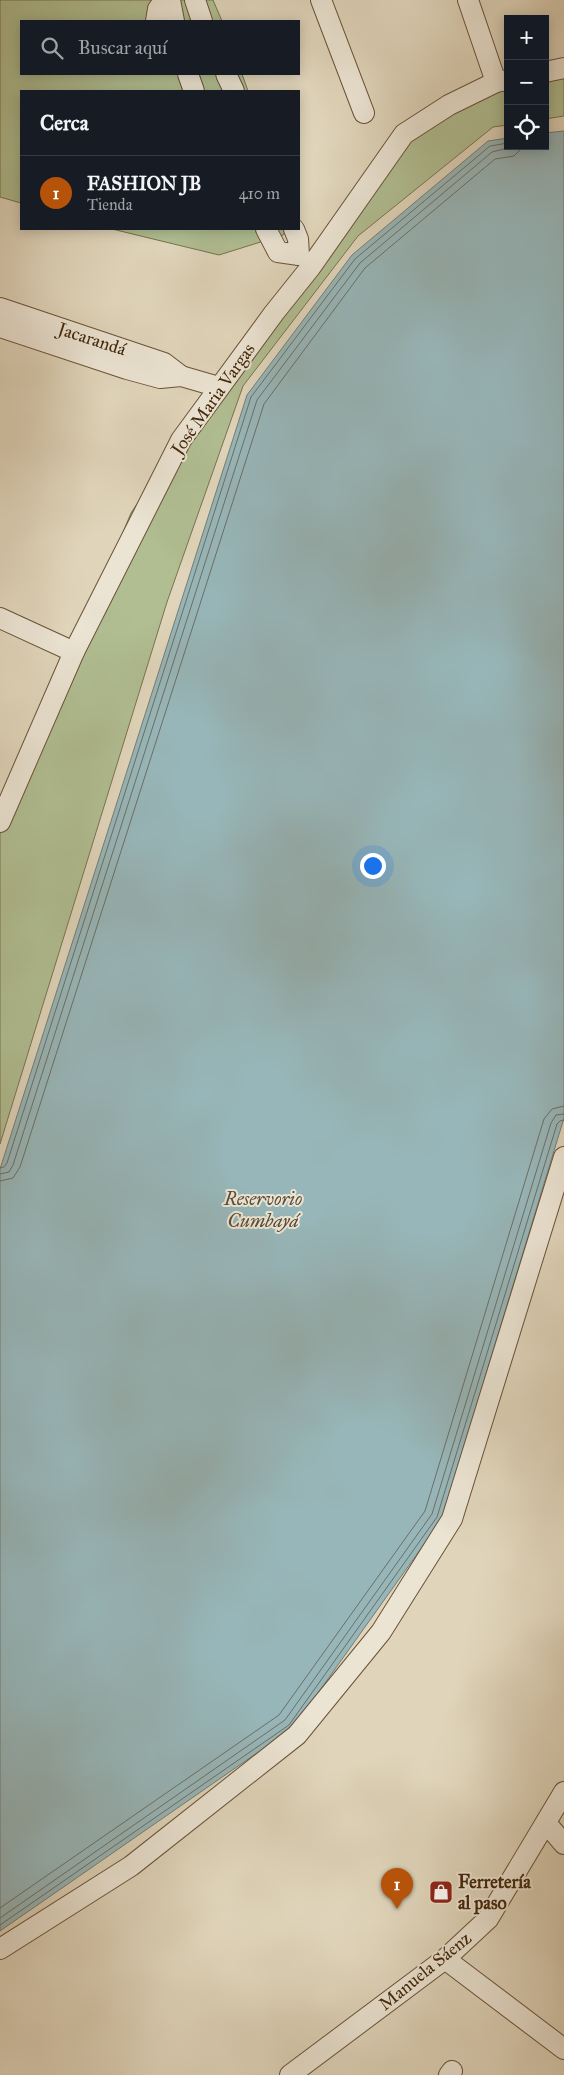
<!DOCTYPE html>
<html lang="es">
<head>
<meta charset="utf-8">
<style>
	:root { --surface:#171b24; --page:#20242c; --text:#f1f3f6; --muted:#9ea1a6; --line:#363941; --accent:#b45309 }
	body { margin:0; font-family:"IM FELL Great Primer",serif; background:var(--page); color:var(--text) }
	.controls { position:absolute; right:15px; top:15px; display:grid; overflow:hidden; border-radius:0px; box-shadow:0 2px 12px #0003 }
	.controls button { width:45px; height:45px; display:grid; place-items:center; padding:0; border:0; border-bottom:1px solid var(--line); background:var(--surface); color:var(--text); font:25px sans-serif }
	.you { position:absolute; left:372px; top:865px; width:18px; height:18px; margin:-12px; border:4px solid #fff; border-radius:50%; background:#1a73e8; box-shadow:0 0 0 8px #1a73e833 }
	.badge { display:grid; place-items:center; width:32px; height:32px; border-radius:50%; background:var(--accent); color:#fff; font-size:16px; font-weight:700 }
	.pin { position:absolute; translate:-50% -41px; filter:drop-shadow(0 1px 2px #0008) }
	.pin::after { content:''; position:absolute; top:26px; width:18px; height:15px; background:inherit; clip-path:polygon(0 0,100% 0,50% 100%) }
	.list { margin:0; padding:0; list-style:none }
	h2 { display:flex; justify-content:space-between; align-items:center; height:65px; margin:0; padding:0 20px; font-size:21px }
	h2 small { font-size:16px; font-weight:400; color:var(--muted) }
	.list li { display:grid; grid-template-columns:32px 1fr auto; gap:15px; align-items:center; box-sizing:border-box; height:75px; padding:0 20px; border-top:1px solid var(--line) }
	.list b { display:block; font-size:19px; white-space:nowrap }
	.list p { margin:0; font-size:16px; white-space:nowrap; color:var(--muted) }
	.list em { font-size:16px; font-style:normal; color:var(--muted) }
	.icon { flex:none; width:28px; height:28px; fill:none; stroke:currentColor; stroke-width:2; stroke-linecap:round; stroke-linejoin:round }
	.map { position:relative; flex:none; width:564px; height:2075px; overflow:hidden }
	.search { position:absolute; background:var(--surface); box-shadow:0 2px 12px #0003; left:20px; top:20px; width:280px; height:55px; display:flex; align-items:center; gap:12px; box-sizing:border-box; padding:0 18px; border-radius:0px; color:var(--muted); font-size:19px }
	.panel { position:absolute; background:var(--surface); box-shadow:0 2px 12px #0003; left:20px; top:90px; width:280px; height:140px; border-radius:0px }
	.map>svg:first-child { display:block }
	.green { fill:#b0be92; stroke:#7a724f }
	.water { fill:#97b6b9; stroke:#757d74 }
	.lines { fill:none; stroke-linecap:round; stroke-linejoin:round }
	.shore { stroke:#6d6e62; stroke-width:1 }
	.minor-casing { stroke:#6a5238; stroke-width:22 }
	.minor { stroke:#ebe4d3; stroke-width:20 }
	.labels { text-anchor:middle; dominant-baseline:central; stroke-width:4; stroke-linejoin:round; paint-order:stroke }
	.street-label { font-size:18px; fill:#43270c; stroke:#ebe4d3 }
	.poi-label { font-size:18px; font-weight:bold; fill:#43270c; stroke:#ebe4d3; text-anchor:start }
	.water-label { font-size:19px; font-style:italic; fill:#584b37; stroke:#ebe4d3 }
</style>
</head>
<body>
<div class="map">
<svg width="564" height="2075" viewBox="0 0 564 2075">
	<rect width="100%" height="100%" fill="#e0d5bb"/>
	<filter id="stains"><feTurbulence type="fractalNoise" baseFrequency=".004" numOctaves="4"/><feColorMatrix values="0 0 0 0 .2 0 0 0 0 .09 0 0 0 0 .02 0 0 0 .5 -.17"/></filter>
	<radialGradient id="worn" r=".72"><stop offset=".6" stop-color="#630" stop-opacity="0"/><stop offset="1" stop-color="#630" stop-opacity=".3"/></radialGradient>
	<g class="green">
		<path d="M0 0H213L222 21H21V74H242L248 91H21V203L0 197Z"/>
		<path d="M564 74V116L545 119V77Z"/>
		<path d="M508 83V125L493 127 358 236 243 386 167 602 0 1144V828L131 513 249 335 415 135Z"/>
		<path d="M112 229H287L283 235 219 255Z"/>
	</g>
	<path class="water" d="M564 131V1118L442 1519 293 1728 0 1931V1169L247 395 352 255 488 141 508 138V146H545V133Z"/>
	<g class="lines">
		<g class="shore">
			<path d="M0 1168 4 1167 7 1163 251 397 355 259 490 146 508 143"/>
			<path d="M0 1174 9 1172 13 1165 257 400 360 263 492 152 515 146"/>
			<path d="M0 1181 13 1178 20 1167 264 404 365 268 495 159 514 156 524 146"/>
			<path d="M0 1908 279 1715 425 1511 544 1119 552 1109 564 1106"/>
			<path d="M0 1918 285 1720 432 1514 551 1123 556 1115 564 1114"/>
			<path d="M0 1925 289 1725 437 1517 557 1124 560 1121 564 1120"/>
		</g>
		<g class="minor-casing">
			<g id="minor">
				<path d="M170 0 174 21"/>
				<path d="M195 0 202 21"/>
				<path d="M321 0 364 113"/>
				<path d="M468 0 496 82"/>
				<path d="M156 21 158 9 165 0"/>
				<path d="M545 72 564 68"/>
				<path d="M188 74 194 91"/>
				<path d="M226 74 234 91"/>
				<path d="M266 229 278 252 299 255 298 239 294 229"/>
				<path d="M0 308 164 363 181 376"/>
				<path d="M0 327 127 369 160 378 181 376 219 387"/>
				<path d="M0 618 74 652"/>
				<path d="M0 822 74 652 181 440 274 313 310 268 404 134 449 105 496 82 508 80"/>
				<path d="M546 1823 564 1844"/>
				<path d="M0 1949 131 1866 297 1735 381 1632 452 1519 564 1157"/>
				<path d="M445 1959 564 2049"/>
				<path d="M290 2075 445 1959 488 1919 564 1792"/>
				<path d="M449 2075 452 2071"/>
			</g>
		</g>
		<use href="#minor" class="minor"/>
	</g>
	<defs>
		<g id="shop-square" transform="scale(1.25)"><rect x="-9" y="-9" width="18" height="18" rx="4" fill="#8f2418" stroke="#ebe4d3"/><path d="M-5-2.5h2.3a2.7 3.5 0 0 1 5.4 0H5L5.5 6h-11ZM-1.5-2.5h3a1.5 2.3 0 0 0-3 0Z" fill="#fff"/></g>
	</defs>
	<g fill-rule="evenodd">
		<use href="#shop-square" x="441" y="1892"/>
	</g>
	<g class="labels">
		<g class="street-label">
			<text transform="translate(92 339) rotate(18)">Jacarandá</text>
			<text transform="translate(213 399) rotate(-55)">José Maria Vargas</text>
			<text transform="translate(425 1971) rotate(-39)">Manuela Sáenz</text>
		</g>
		<g class="poi-label">
			<text x="458" y="1882">Ferretería<tspan x="458" dy="21">al paso</tspan></text>
		</g>
		<g class="water-label">
			<text x="263" y="1198">Reservorio<tspan x="263" dy="22">Cumbayá</tspan></text>
		</g>
	</g>
	<rect width="100%" height="100%" filter="url(#stains)"/>
	<rect width="100%" height="100%" fill="url(#worn)"/>
</svg>
<div class="controls">
<button>+</button>
<button>−</button>
<button><svg class="icon" aria-label="locate" viewBox="0 0 24 24"><circle cx="12" cy="12" r="6"/><path d="M12 2v4M12 18v4M2 12h4M18 12h4"/></svg></button>
</div>
<div class="you"></div>
<div class="pin badge" style="left:397px;top:1909px">1</div>
<div class="search"><svg class="icon" aria-label="search" viewBox="0 0 24 24"><circle cx="10" cy="10" r="6"/><path d="M15 15l6 6"/></svg>Buscar aquí</div>
<section class="panel">
<h2>Cerca<small></small></h2>
<ul class="list">
<li><span class="badge">1</span><div><b>FASHION JB</b><p>Tienda</p></div><em>410 m</em></li>
</ul>
</section>
</div>
</body>
</html>
